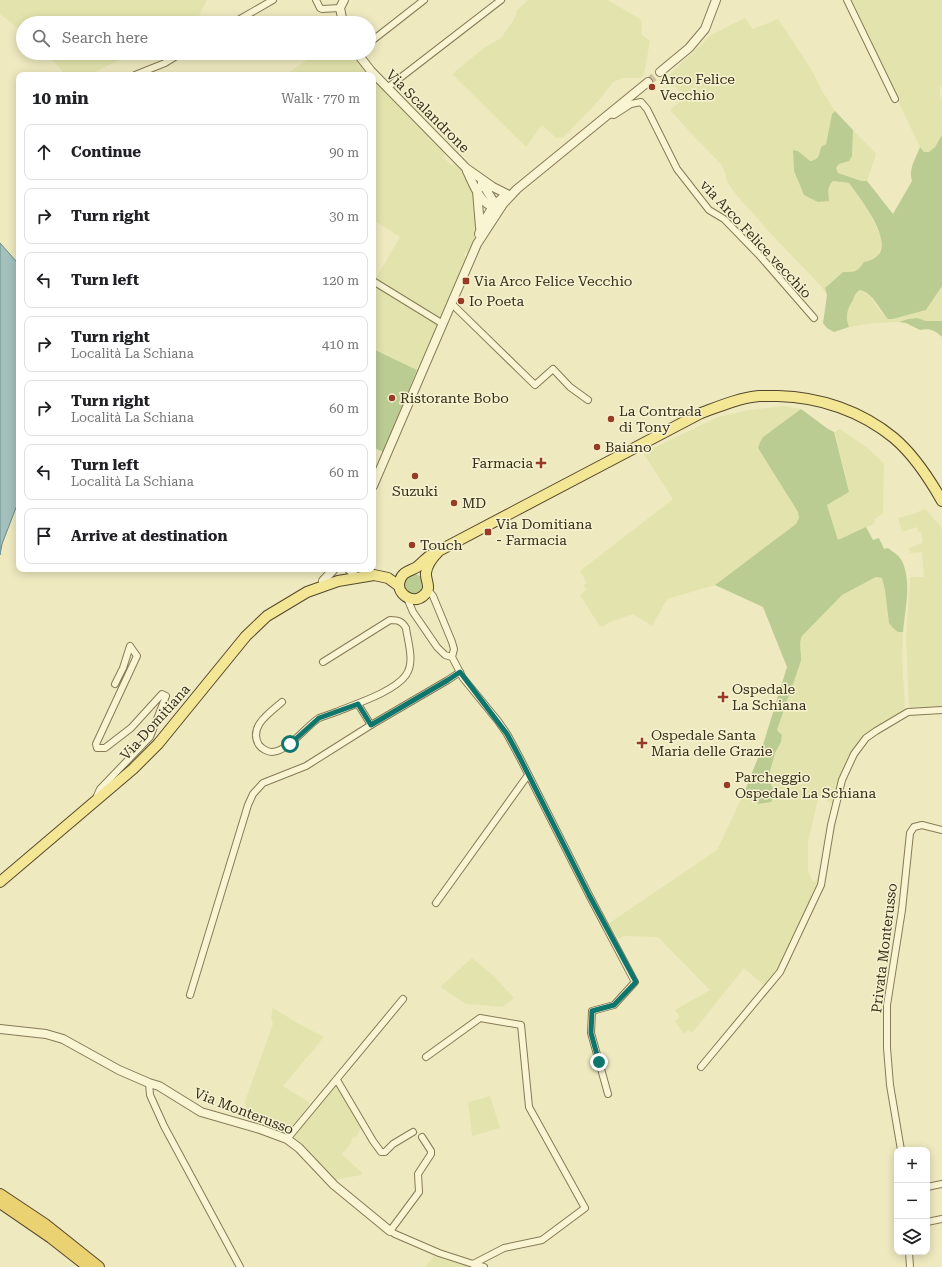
<!DOCTYPE html>
<html lang="en">
<head>
<meta charset="utf-8">
<style>
	:root { --surface:#fff; --page:#f2f2f2; --text:#202124; --muted:#757577; --line:#e0e0e0 }
	body { margin:0; font-family:"Roboto Serif",serif; background:var(--page); color:var(--text) }
	.controls { position:absolute; right:12px; bottom:12px; display:grid; overflow:hidden; border-radius:8px; box-shadow:0 2px 10px #0003 }
	.controls button { width:36px; height:36px; display:grid; place-items:center; padding:0; border:0; border-bottom:1px solid var(--line); background:var(--surface); color:var(--text); font:20px sans-serif }
	.stop { position:absolute; width:12px; height:12px; margin:-9px; border:3px solid #0f766e; border-radius:50%; background:#fff }
	.stop.end { background:#0f766e; border-color:#fff; box-shadow:0 1px 4px #0008 }
	.list { margin:0; padding:0; list-style:none }
	h2 { display:flex; justify-content:space-between; align-items:center; height:52px; margin:0; padding:0 16px; font-size:17px }
	h2 small { font-size:13px; font-weight:400; color:var(--muted) }
	.list li { display:grid; grid-template-columns:26px 1fr auto; gap:12px; align-items:center; box-sizing:border-box; height:56px; margin:0 8px 8px; padding:0 8px; border:1px solid var(--line); border-radius:8px }
	.list b { display:block; font-size:15px; white-space:nowrap }
	.list p { margin:0; font-size:13px; white-space:nowrap; color:var(--muted) }
	.list em { font-size:13px; font-style:normal; color:var(--muted) }
	.icon { flex:none; width:22px; height:22px; fill:none; stroke:currentColor; stroke-width:2; stroke-linecap:round; stroke-linejoin:round }
	.map { position:relative; flex:none; width:942px; height:1267px; overflow:hidden }
	.search { position:absolute; background:var(--surface); box-shadow:0 2px 10px #0003; left:16px; top:16px; width:360px; height:44px; display:flex; align-items:center; gap:10px; box-sizing:border-box; padding:0 14px; border-radius:22px; color:var(--muted); font-size:15px }
	.panel { position:absolute; background:var(--surface); box-shadow:0 2px 10px #0003; left:16px; top:72px; width:360px; height:500px; border-radius:8px }
	.map>svg:first-child { display:block }
	.farmland { fill:#e3e4ad }
	.green { fill:#bbcc93 }
	.water { fill:#a3c0bd; stroke:#6a8e8c }
	.lines { fill:none; stroke-linecap:round; stroke-linejoin:round }
	.tertiary-tunnel { stroke:#c9c49e; stroke-width:8; stroke-dasharray:8 4; stroke-linecap:butt }
	.minor-casing { stroke:#877a57; stroke-width:8 }
	.tertiary-casing { stroke:#877a57; stroke-width:10 }
	.primary-casing { stroke:#55472c; stroke-width:12 }
	.trunk-casing { stroke:#55472c; stroke-width:12 }
	.minor { stroke:#f9f5d3; stroke-width:6 }
	.tertiary { stroke:#f9f5d3; stroke-width:8 }
	.primary { stroke:#f3e796; stroke-width:10 }
	.trunk { stroke:#ead172; stroke-width:10 }
	.route { stroke:#0f766e; stroke-width:5 }
	.poi-dot { fill:#973b27; stroke:#f6f2cf; stroke-width:1.5 }
	.labels { text-anchor:middle; dominant-baseline:central; stroke-width:3; stroke-linejoin:round; paint-order:stroke }
	.poi-label { font-size:14px; fill:#372e1c; stroke:#f6f2cf; text-anchor:start }
	.street-label { font-size:14px; fill:#372e1c; stroke:#f6f2cf }
</style>
</head>
<body>
<div class="map">
<svg width="942" height="1267" viewBox="0 0 942 1267">
	<rect width="100%" height="100%" fill="#eee9bf"/>
	<g class="farmland">
		<path d="M0 0H207L196 21 192 23H23V32L0 14Z"/>
		<path d="M528 0H608L640 19 642 25 641 34 650 41 644 74 643 76 640 78H623L613 82 599 100 564 137 556 138 542 125 526 147 452 74 485 47 501 38 513 21 517 13 516 11Z"/>
		<path d="M850 0H942V83L940 89V97L942 99V135L935 147 929 152H924L920 147Z"/>
		<path d="M745 18 753 29 778 19 811 69 822 91 835 111 832 114 826 144 821 147 819 157 815 160 810 161 798 151 793 150 794 171 804 195 828 201V190L829 185 833 181 849 183 866 207 881 236 882 246 878 256 870 261 864 262 858 270 853 272H843L825 288 827 295 822 287 772 235 735 193 727 182 725 172 721 164 689 131 670 110 682 100V95L676 87 669 86 665 79 711 35Z"/>
		<path d="M46 53H133L89 75H66Z"/>
		<path d="M317 53H352L364 70 363 74 364 75H285Z"/>
		<path d="M373 78 446 153 443 157 451 165 456 163 465 173 472 186 474 196 477 226 475 237 469 253 465 252 464 256 467 258 442 318 430 311 428 313 375 280 400 237 373 220Z"/>
		<path d="M853 130 876 154 867 181H862L853 177 843 175 838 173 836 168 839 164 849 161 852 156Z"/>
		<path d="M373 284 438 324 417 370 373 349Z"/>
		<path d="M942 286V321H926L917 318 908 319 899 322 873 323 849 327 847 324V311L849 306 856 292 860 290 869 295 881 312 888 319H893L926 310Z"/>
		<path d="M784 406 801 409 763 437 758 448 798 512 799 518 796 524 715 585 667 599 652 626 633 614 610 622 602 627 599 625 580 595 586 590 584 585 587 583 580 571 673 499 643 453 718 417 749 410Z"/>
		<path d="M840 429 866 447 884 463 883 513 875 519 874 524 838 540 827 505 849 492 834 432Z"/>
		<path d="M925 509 941 527 942 532V709L911 710 909 706 906 637 910 577H924L922 552 910 553 909 548 923 543 921 532H918L917 527 902 532 898 518 913 514Z"/>
		<path d="M876 577 882 578 898 632H903L902 657 905 709 864 737 853 750 840 779 834 805 819 795 808 842V871L813 882 816 881 820 874 819 882 816 892 779 969 765 986 744 968 692 1033 688 1030 684 1034 675 1021 680 1017 675 1010 710 990 658 937 624 936 619 939 608 924 717 850 743 795 754 800 758 804 771 802 775 797 774 791 768 779 775 753 781 742 782 735 777 730 801 661 802 655 799 642 801 636 842 595Z"/>
		<path d="M472 958 494 976 514 998 502 1007 466 1004 440 987Z"/>
		<path d="M273 1008 299 1024 324 1037 283 1086 310 1103 286 1134 282 1133 265 1125 250 1115 246 1110 245 1101 273 1024 271 1017Z"/>
		<path d="M336 1085 341 1090 362 1126 356 1137 354 1136 351 1140 352 1142 342 1154 362 1173 361 1175 334 1180 292 1138Z"/>
		<path d="M490 1096 500 1128 472 1136 468 1102Z"/>
		<path d="M435 1255 456 1263 474 1267H425Z"/>
	</g>
	<g class="green">
		<path d="M835 111 853 130 852 156 849 161 839 164 836 168 838 173 862 181H867L893 214 912 181C908 169 916 158 920 147L924 152H929L935 147 942 135V286L926 310 893 319H888C880 310 873 293 860 290 855 293 855 295 853 300 847 309 845 317 849 327L834 332 827 328 823 323 827 295 825 288 843 272C856 272 857 272 864 262 869 261 872 260 876 257 896 243 859 197 849 183L833 181C827 187 828 193 829 201L818 202 804 195 794 171 793 150 798 151 810 161C819 160 819 155 821 147L826 144 832 114Z"/>
		<path d="M917 318 926 321H942V337C935 330 929 328 920 330L906 323 899 322 908 319Z"/>
		<path d="M373 349 417 370 383 452 373 447Z"/>
		<path d="M801 409 828 429 834 432 849 492 827 505 838 540 866 527 873 540 879 538 884 549 888 548C893 552 899 555 902 561 912 582 905 610 903 632H898L893 628 889 623 885 590 882 578 876 577 842 595 802 636C798 644 802 652 801 661L777 730 782 735 781 742 775 753 768 779C773 788 778 793 771 802L758 804 754 800 743 795 762 748 787 667 763 607 715 585 796 524 799 518 798 512 758 448 760 442 763 437Z"/>
		<circle cx="414" cy="584" r="10"/>
	</g>
	<path class="water" d="M0 243 16 261 19 266V500L2 544 0 555Z"/>
	<g class="lines">
		<path class="tertiary-tunnel" d="M648 82 660 72"/>
		<g class="minor-casing">
			<g id="minor">
				<path d="M316 0 320 8 322 9 340 8"/>
				<path d="M847 0 895 99"/>
				<path d="M233 23 273 0"/>
				<path d="M369 43 424 0"/>
				<path d="M135 75 165 63 181 53"/>
				<path d="M387 88 501 0"/>
				<path d="M608 114 614 115 631 104 641 102 647 109 677 169 709 210 724 219 760 256 814 318"/>
				<path d="M373 281 443 324"/>
				<path d="M452 304 535 385 553 369 570 387 588 400"/>
				<path d="M428 590 433 596 452 642 454 649 452 657 463 678 498 721 507 734 520 758 589 895 635 982 614 1005 592 1011 591 1033 608 1094"/>
				<path d="M407 598 413 612 437 647 445 655 452 657"/>
				<path d="M282 702C269 713 248 727 259 745 262 749 268 752 272 752 289 751 305 727 319 718 324 716 331 714 336 712 355 704 394 692 406 675 415 662 408 643 406 628 402 621 398 620 390 620L323 662"/>
				<path d="M358 704 371 725"/>
				<path d="M96 798 100 789 150 737 166 696 162 694 131 728 105 748H97L96 744 137 656 130 646 123 668 115 684"/>
				<path d="M436 903 528 775"/>
				<path d="M190 995 248 805 253 794 263 783 306 766 371 725 448 680 460 672"/>
				<path d="M701 1067 780 972 821 885 831 825 842 780 854 754 866 738 876 731 908 712 942 710"/>
				<path d="M337 1080 373 1141 381 1152H385L393 1144 413 1132"/>
				<path d="M149 1083 150 1095 164 1126 240 1267"/>
				<path d="M422 1137 431 1151V1154L418 1174 419 1192 390 1231 395 1234 439 1253 473 1264 504 1248 542 1240 585 1208 529 1107 521 1025 480 1018 426 1057"/>
				<path d="M287 1139 403 999"/>
				<path d="M901 1150 890 1085 887 1048V1005L902 910 910 833 914 827 922 825 942 830"/>
				<path d="M927 1187 942 1184"/>
				<path d="M927 1222 942 1219"/>
				<path d="M909 1252 910 1267"/>
				<path d="M473 1264 484 1267"/>
			</g>
		</g>
		<g class="tertiary-casing">
			<g id="tertiary">
				<path d="M343 23 340 8 344 0"/>
				<path d="M357 53 371 71 466 168 493 187 507 194"/>
				<path d="M660 72 689 48 705 29 716 0"/>
				<path d="M467 171C473 183 479 202 493 207L498 205"/>
				<path d="M482 183 492 199 493 210"/>
				<path d="M480 227 477 191C480 184 486 185 492 187"/>
				<path d="M479 234C484 219 492 205 506 195"/>
				<path d="M373 486 477 244 503 204 517 189 648 82"/>
				<path d="M349 569 353 573"/>
				<path d="M323 581 334 569"/>
				<path d="M0 1029 46 1034 63 1039 119 1070 149 1083 159 1086 201 1112 260 1129 287 1139 299 1148 334 1185 390 1231"/>
			</g>
		</g>
		<g class="primary-casing">
			<g id="primary">
				<path d="M438 552C432 558 427 564 426 573 425 581 433 588 423 596 412 605 395 593 400 580 403 571 411 571 417 567 422 563 426 558 431 555L701 413C720 406 739 398 759 396 765 396 772 396 778 396 820 397 861 411 894 438 914 455 929 478 942 501"/>
				<path d="M0 882 133 769 158 744 246 636 267 616 307 592 338 581 374 575 388 578 399 586"/>
			</g>
		</g>
		<g class="trunk-casing">
			<g id="trunk">
				<path d="M0 1194 45 1224 99 1267"/>
				<path d="M0 1203 51 1238 88 1267"/>
			</g>
		</g>
		<use href="#minor" class="minor"/>
		<use href="#tertiary" class="tertiary"/>
		<use href="#primary" class="primary"/>
		<use href="#trunk" class="trunk"/>
	</g>
	<g class="lines">
		<path class="route" d="M290 744 319 718 358 704 371 725 448 680 460 672 507 734 520 758 589 895 636 982 614 1005 592 1011 591 1033 599 1062"/>
	</g>
	<g class="poi-dot">
		<circle cx="652" cy="87" r="4"/>
		<rect x="462" y="277" width="8" height="8" rx="2"/>
		<circle cx="461" cy="301" r="4"/>
		<circle cx="392" cy="398" r="4"/>
		<circle cx="611" cy="419" r="4"/>
		<circle cx="597" cy="447" r="4"/>
		<path d="M539 457h4v4h4v4h-4v4h-4v-4h-4v-4h4z"/>
		<circle cx="415" cy="476" r="4"/>
		<circle cx="454" cy="503" r="4"/>
		<rect x="484" y="528" width="8" height="8" rx="2"/>
		<circle cx="412" cy="545" r="4"/>
		<path d="M721 691h4v4h4v4h-4v4h-4v-4h-4v-4h4z"/>
		<path d="M640 737h4v4h4v4h-4v4h-4v-4h-4v-4h4z"/>
		<circle cx="727" cy="785" r="4"/>
	</g>
	<g class="labels">
		<g class="poi-label">
			<text x="660" y="79">Arco Felice<tspan x="660" dy="16">Vecchio</tspan></text>
			<text x="474" y="281">Via Arco Felice Vecchio</text>
			<text x="469" y="301">Io Poeta</text>
			<text x="400" y="398">Ristorante Bobo</text>
			<text x="619" y="411">La Contrada<tspan x="619" dy="16">di Tony</tspan></text>
			<text x="605" y="447">Baiano</text>
			<text x="533" y="463" text-anchor="end">Farmacia</text>
			<text x="415" y="491" text-anchor="middle">Suzuki</text>
			<text x="462" y="503">MD</text>
			<text x="496" y="524">Via Domitiana<tspan x="496" dy="16">- Farmacia</tspan></text>
			<text x="420" y="545">Touch</text>
			<text x="732" y="689">Ospedale<tspan x="732" dy="16">La Schiana</tspan></text>
			<text x="651" y="735">Ospedale Santa<tspan x="651" dy="16">Maria delle Grazie</tspan></text>
			<text x="735" y="777">Parcheggio<tspan x="735" dy="16">Ospedale La Schiana</tspan></text>
		</g>
		<g class="street-label">
			<text transform="translate(428 111) rotate(45)">Via Scalandrone</text>
			<text transform="translate(756 239) rotate(47)">via Arco Felice vecchio</text>
			<text transform="translate(155 722) rotate(-48)">Via Domitiana</text>
			<text transform="translate(884 948) rotate(-83)">Privata Monterusso</text>
			<text transform="translate(244 1111) rotate(21)">Via Monterusso</text>
		</g>
	</g>
</svg>
<div class="controls">
<button>+</button>
<button>−</button>
<button><svg class="icon" aria-label="layers" viewBox="0 0 24 24"><path d="M12 4l9 5-9 5-9-5zM3 14l9 5 9-5"/></svg></button>
</div>
<div class="stop" style="left:290px;top:744px"></div>
<div class="stop end" style="left:599px;top:1062px"></div>
<div class="search"><svg class="icon" aria-label="search" viewBox="0 0 24 24"><circle cx="10" cy="10" r="6"/><path d="M15 15l6 6"/></svg>Search here</div>
<section class="panel">
<h2>10 min<small>Walk · 770 m</small></h2>
<ul class="list">
<li><svg class="icon" aria-label="ahead" viewBox="0 0 24 24"><path d="M12 20V5M6 11l6-6 6 6"/></svg><div><b>Continue</b></div><em>90 m</em></li>
<li><svg class="icon" aria-label="right" viewBox="0 0 24 24"><path d="M7 20v-9h11M14 6l5 5-5 5"/></svg><div><b>Turn right</b></div><em>30 m</em></li>
<li><svg class="icon" aria-label="left" viewBox="0 0 24 24"><path d="M17 20v-9H6M10 6l-5 5 5 5"/></svg><div><b>Turn left</b></div><em>120 m</em></li>
<li><svg class="icon" aria-label="right" viewBox="0 0 24 24"><path d="M7 20v-9h11M14 6l5 5-5 5"/></svg><div><b>Turn right</b><p>Località La Schiana</p></div><em>410 m</em></li>
<li><svg class="icon" aria-label="right" viewBox="0 0 24 24"><path d="M7 20v-9h11M14 6l5 5-5 5"/></svg><div><b>Turn right</b><p>Località La Schiana</p></div><em>60 m</em></li>
<li><svg class="icon" aria-label="left" viewBox="0 0 24 24"><path d="M17 20v-9H6M10 6l-5 5 5 5"/></svg><div><b>Turn left</b><p>Località La Schiana</p></div><em>60 m</em></li>
<li><svg class="icon" aria-label="arrive" viewBox="0 0 24 24"><path d="M6 21V4h12l-3 4 3 4H6"/></svg><div><b>Arrive at destination</b></div></li>
</ul>
</section>
</div>
</body>
</html>
